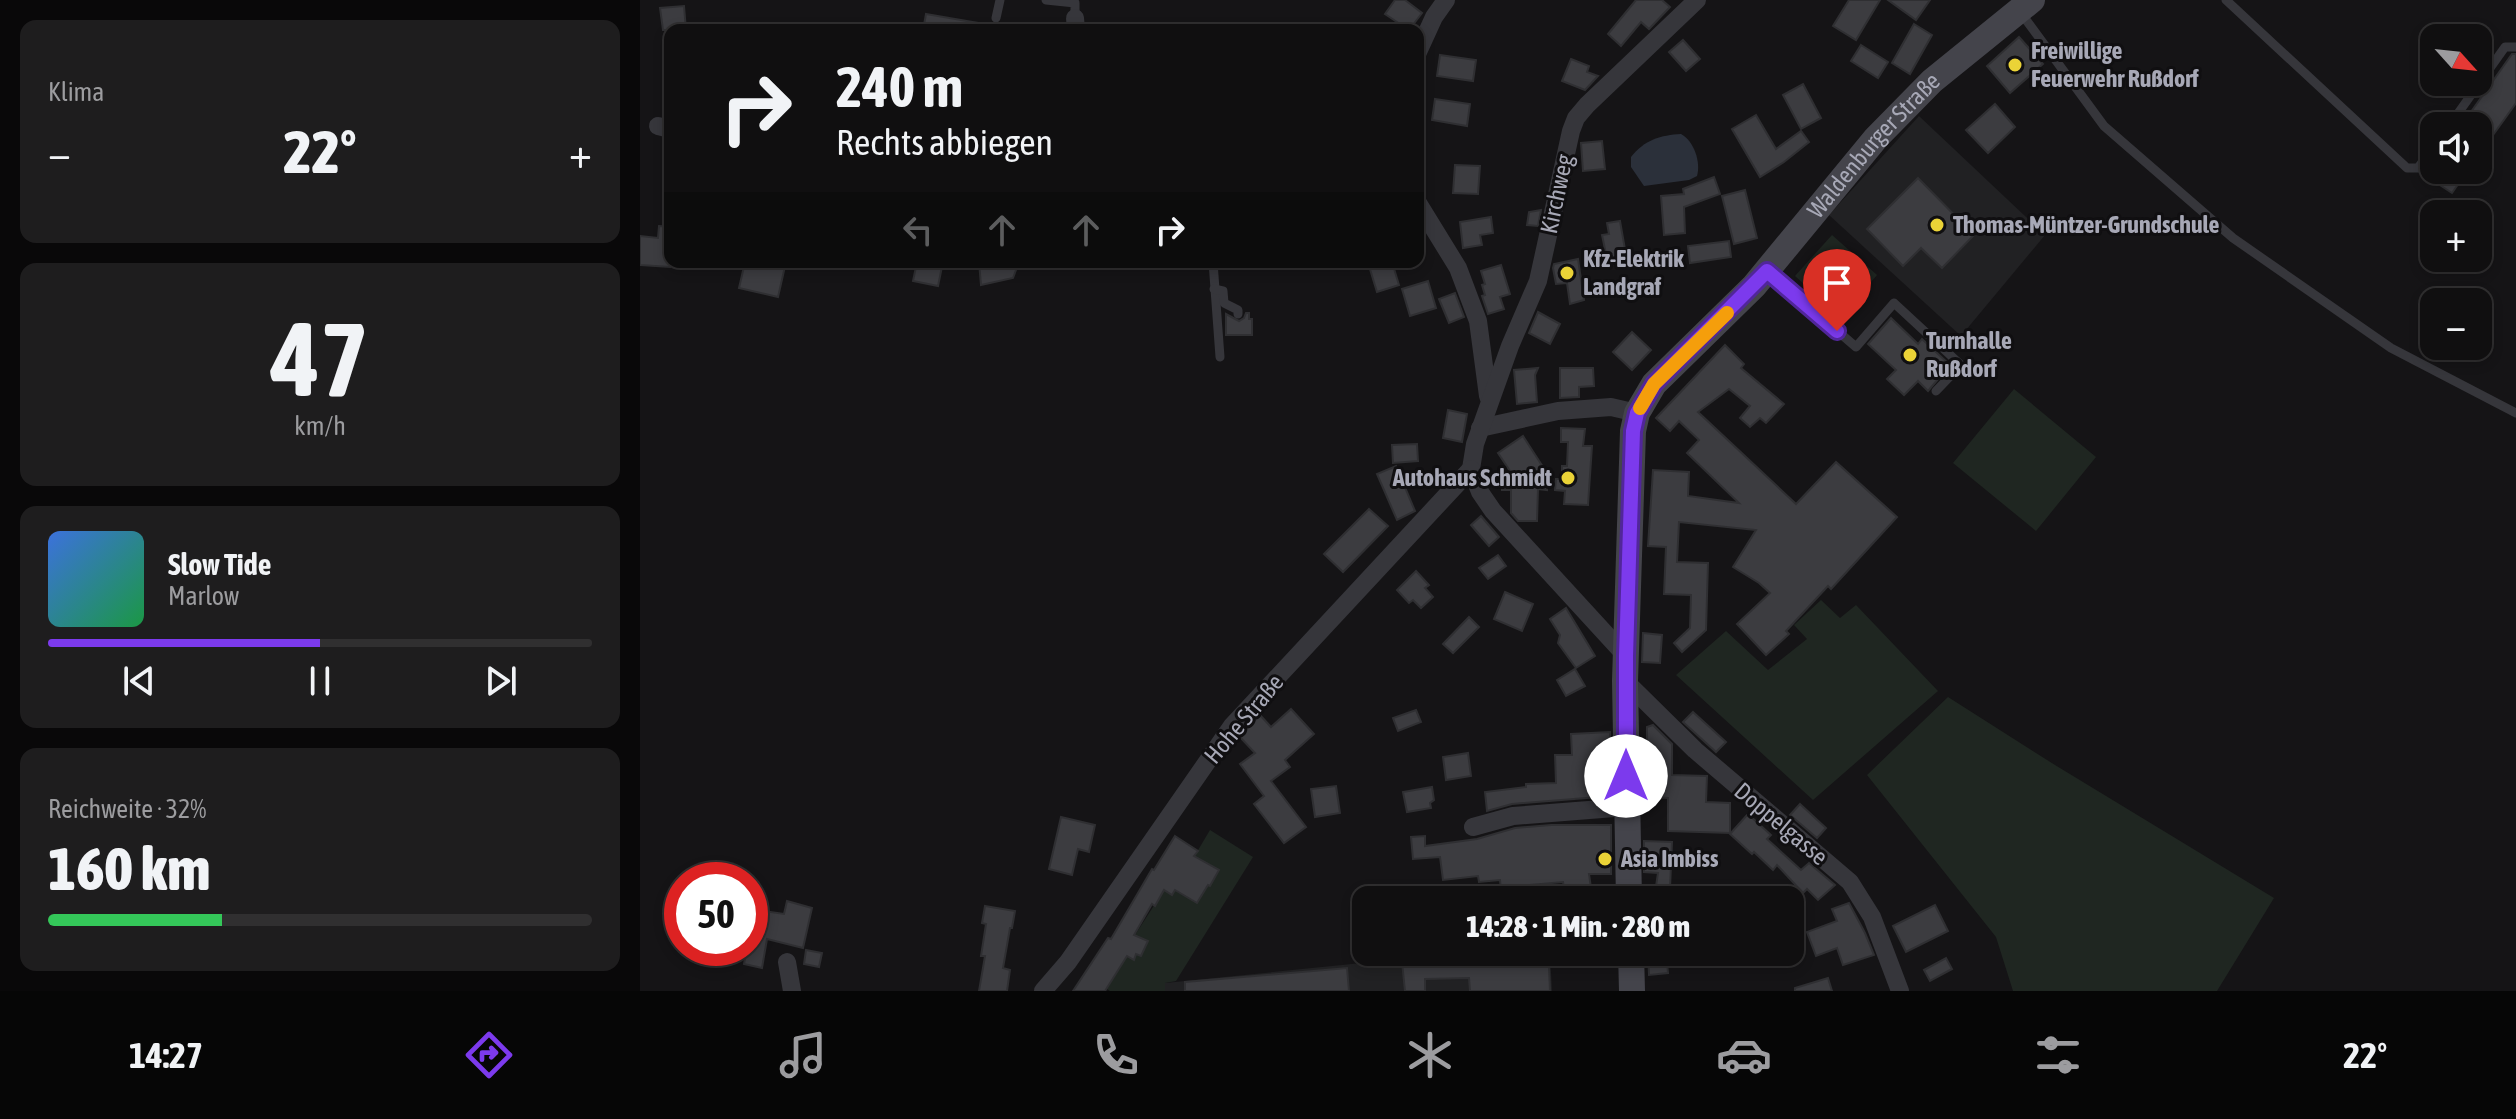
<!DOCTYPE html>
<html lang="de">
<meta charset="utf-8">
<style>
body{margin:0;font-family:"Asap Condensed",sans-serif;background:#1e1d1e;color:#f1f3f6;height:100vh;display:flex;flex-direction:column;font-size:30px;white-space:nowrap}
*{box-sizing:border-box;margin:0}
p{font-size:26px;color:#9c9c9f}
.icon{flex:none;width:44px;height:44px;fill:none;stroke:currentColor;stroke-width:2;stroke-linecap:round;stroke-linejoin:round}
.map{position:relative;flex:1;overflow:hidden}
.panel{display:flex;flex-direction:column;gap:20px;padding:20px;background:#090809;width:640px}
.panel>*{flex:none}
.guide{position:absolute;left:24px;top:24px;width:760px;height:244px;border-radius:16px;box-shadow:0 4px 12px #0003,0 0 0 2px #302f30;background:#100f10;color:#f1f3f6;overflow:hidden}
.needle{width:52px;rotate:117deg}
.fabs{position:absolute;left:1780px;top:24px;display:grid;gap:16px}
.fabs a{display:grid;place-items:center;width:72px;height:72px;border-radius:16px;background:#100f10;box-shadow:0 4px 12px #0003,0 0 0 2px #302f30;font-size:40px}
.speed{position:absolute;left:24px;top:862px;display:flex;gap:16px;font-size:40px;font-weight:700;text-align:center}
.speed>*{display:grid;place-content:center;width:104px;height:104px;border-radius:50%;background:#100f10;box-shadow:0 4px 12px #0003,0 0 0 2px #302f30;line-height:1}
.speed .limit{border:12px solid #d22;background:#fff;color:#111}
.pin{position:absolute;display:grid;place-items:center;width:68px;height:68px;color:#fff;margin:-82px -34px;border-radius:50% 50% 50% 0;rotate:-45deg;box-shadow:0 0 8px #0007}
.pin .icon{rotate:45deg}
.me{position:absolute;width:88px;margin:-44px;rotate:0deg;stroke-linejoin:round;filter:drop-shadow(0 0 6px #0008)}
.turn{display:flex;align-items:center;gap:28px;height:168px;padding:0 40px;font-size:36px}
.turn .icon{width:104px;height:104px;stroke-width:2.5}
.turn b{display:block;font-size:56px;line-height:68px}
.lanes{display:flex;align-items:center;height:76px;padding:0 40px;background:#0003;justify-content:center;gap:40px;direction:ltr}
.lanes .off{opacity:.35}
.big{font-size:60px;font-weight:800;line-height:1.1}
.panel .card{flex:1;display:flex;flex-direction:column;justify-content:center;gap:12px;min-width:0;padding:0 28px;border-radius:16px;background:#1e1d1e}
.panel .dial{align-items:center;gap:0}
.dial b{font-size:104px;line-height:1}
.song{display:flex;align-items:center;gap:24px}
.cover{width:96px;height:96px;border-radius:12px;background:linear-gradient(135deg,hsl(220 70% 55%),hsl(140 70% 35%))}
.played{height:8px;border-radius:4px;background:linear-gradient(90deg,#7c3aed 50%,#302f30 50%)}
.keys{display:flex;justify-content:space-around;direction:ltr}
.heat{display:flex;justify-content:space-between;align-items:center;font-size:44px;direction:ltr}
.charge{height:12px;border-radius:6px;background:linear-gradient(90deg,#34c759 32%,#302f30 0)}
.trip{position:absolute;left:712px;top:886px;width:452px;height:80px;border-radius:16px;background:#100f10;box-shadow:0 4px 12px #0003,0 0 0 2px #302f30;font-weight:800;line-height:80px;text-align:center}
.menu{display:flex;height:128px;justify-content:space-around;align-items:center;background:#060606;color:#9c9c9f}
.menu .icon{width:56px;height:56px}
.menu .selected{color:#7c3aed}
.menu b{font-size:36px;color:#f1f3f6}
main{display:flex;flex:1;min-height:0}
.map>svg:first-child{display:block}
.built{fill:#212123}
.green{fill:#1f2621}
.water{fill:#2b303a}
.building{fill:#3c3c40;stroke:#2f2f32;stroke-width:2}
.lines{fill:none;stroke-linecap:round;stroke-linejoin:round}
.lane{stroke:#36363b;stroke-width:9}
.street{stroke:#36363b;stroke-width:18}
.secondary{stroke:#44444b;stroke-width:26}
.route-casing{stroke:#51269a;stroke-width:20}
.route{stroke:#7c3aed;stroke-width:14}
.slow{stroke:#f59e0b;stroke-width:14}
.poi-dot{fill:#ebd337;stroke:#100f11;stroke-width:3}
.labels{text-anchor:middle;stroke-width:6;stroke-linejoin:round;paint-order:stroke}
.poi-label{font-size:24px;font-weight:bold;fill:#a7a8b6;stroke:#100f11;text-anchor:start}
.street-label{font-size:24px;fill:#a7a8b6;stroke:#100f11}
</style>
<main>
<section class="panel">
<div class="card"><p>Klima</p>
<div class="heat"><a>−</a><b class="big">22°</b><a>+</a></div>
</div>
<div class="card dial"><b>47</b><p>km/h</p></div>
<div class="card">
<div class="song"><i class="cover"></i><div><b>Slow Tide</b><p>Marlow</p></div></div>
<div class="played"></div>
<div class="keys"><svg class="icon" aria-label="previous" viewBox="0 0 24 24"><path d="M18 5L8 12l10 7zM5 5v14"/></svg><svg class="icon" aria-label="pause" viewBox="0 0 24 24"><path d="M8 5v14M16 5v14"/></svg><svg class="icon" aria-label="next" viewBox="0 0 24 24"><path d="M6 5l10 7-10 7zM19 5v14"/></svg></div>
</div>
<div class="card"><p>Reichweite · 32%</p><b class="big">160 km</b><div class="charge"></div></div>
</section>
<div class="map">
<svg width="1876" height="991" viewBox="0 0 1876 991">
<rect width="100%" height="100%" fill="#151416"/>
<g class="built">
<path d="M1279 116 1405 235 1321 336 1189 215Z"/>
<path d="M783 952H910L912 991H525V983L781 957Z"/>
</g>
<g class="green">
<path d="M1192 235 1237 275 1201 317 1155 276Z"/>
<path d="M1374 389 1456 457 1396 531 1313 463Z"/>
<path d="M1181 600 1200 618 1216 605 1298 691 1173 800 1036 675 1086 631 1128 670 1167 639 1154 625Z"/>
<path d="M1308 697 1415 765 1634 898 1577 991H1373L1356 937 1227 775Z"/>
<path d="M570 830 613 857 536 981 525 983V991H470L467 989 487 956 496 954 501 956 508 941 495 935 524 890 532 894Z"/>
</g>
<path class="water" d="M1041 134C1054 141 1061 162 1057 176L1049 180 1004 186 991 167V157C1004 140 1021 135 1041 134Z"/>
<g class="building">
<path d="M755 0H765L782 13 769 30 745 14Z"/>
<path d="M996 0H1022L1030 7 1009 29 1001 22 981 46 968 34Z"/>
<path d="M1209 0H1240L1216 40 1193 26Z"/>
<path d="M1248 0H1290L1276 20Z"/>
<path d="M44 6 46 30H23L20 8Z"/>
<path d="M286 14 339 23 338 30H283Z"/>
<path d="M1274 24 1292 35 1270 74 1252 63Z"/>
<path d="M1379 37 1403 64 1370 93 1347 66Z"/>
<path d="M1043 40 1060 59 1046 71 1029 52Z"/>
<path d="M1221 45 1248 62 1238 78 1211 61Z"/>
<path d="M1872 54H1876V103L1838 156V126H1821Z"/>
<path d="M800 55 836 60 833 81 797 76Z"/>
<path d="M931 59 949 66 947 72 958 76 945 90 922 81Z"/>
<path d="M1163 84 1181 118 1161 129 1143 95Z"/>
<path d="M795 99 830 104 827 126 792 120Z"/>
<path d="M1355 104 1375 127 1348 153 1326 130Z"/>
<path d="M1116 115 1136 149 1161 131 1169 142 1144 162 1120 177 1092 129Z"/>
<path d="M962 141 965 169 943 171 941 143Z"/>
<path d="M815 165 840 166 838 194 813 193Z"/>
<path d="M1786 170H1828L1812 193 1783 174Z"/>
<path d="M1074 177 1080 194 1044 207 1045 233 1024 235 1021 196 1044 194 1043 189Z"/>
<path d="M1278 178 1334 235 1302 268 1281 248 1263 266 1227 229Z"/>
<path d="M1105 190 1117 238 1094 244 1082 196Z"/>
<path d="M901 210 898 226 887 225 889 212Z"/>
<path d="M851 217 853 233 840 235 842 245 823 248 820 222Z"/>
<path d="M980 221 986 255 967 259 962 235 969 234 967 223Z"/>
<path d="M19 226 30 227V267L0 265V236L18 238Z"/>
<path d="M1089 241 1091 257 1050 263 1048 246Z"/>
<path d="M938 259 944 300 930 304 927 283 916 284 913 268 914 264Z"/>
<path d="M105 262H146L138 297 99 288Z"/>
<path d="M277 262H303L298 286 273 281Z"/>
<path d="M339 262H379L373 278 341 285Z"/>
<path d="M744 262H752L759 285 737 292 729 266Z"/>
<path d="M861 265 870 294 860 297 864 309 848 314 842 296 845 295 842 285 845 284 841 271Z"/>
<path d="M788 281 796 308 770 316 762 289Z"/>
<path d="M815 293 824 317 809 323 799 299Z"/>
<path d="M898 312 920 324 910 344 889 333Z"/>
<path d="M606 313H609V319H612V335H586V314L599 321 604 318Z"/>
<path d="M1251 318 1278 344 1282 339 1310 365 1288 391 1278 381 1264 395 1247 379 1256 370 1228 344Z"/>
<path d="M992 332 1011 350 992 370 973 352Z"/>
<path d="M1085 345 1104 364 1101 368 1144 404 1126 423 1120 418 1110 427 1100 418 1110 406 1089 389 1058 412 1156 504 1196 462 1257 517 1191 589 1188 586 1146 631 1149 634 1126 655 1097 624 1130 593 1119 583 1093 567 1116 530 1039 522 1037 562 1068 563 1066 630 1042 652 1034 643 1050 628 1051 595 1024 594 1026 547 1008 546 1013 470 1049 472 1048 496 1099 503 1047 453 1059 440 1039 421 1030 431 1016 418Z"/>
<path d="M898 368 895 375 897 402 877 404 874 370Z"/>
<path d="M920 368H953L954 386 939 387V397L920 398Z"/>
<path d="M808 410 827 414 822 442 803 438Z"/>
<path d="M921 428 945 429 943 446H952L948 505 924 504 925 491 915 490 916 479H922V466H927L928 442H921Z"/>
<path d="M883 436 905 470 907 490 898 489 897 521H878L871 513V490H862L863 477H874L858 453Z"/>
<path d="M777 444 778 461 753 463 752 445Z"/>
<path d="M756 466 775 511 757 520 737 474Z"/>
<path d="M729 509 748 526 703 572 684 554Z"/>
<path d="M841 516 859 537 849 546 831 525Z"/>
<path d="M858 555 866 566 848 579 839 568Z"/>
<path d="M776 571 789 585 785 588 793 597 781 608 773 600 769 603 757 590Z"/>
<path d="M865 592 893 604 882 631 854 619Z"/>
<path d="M926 608 955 656 936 668 918 643 920 635 910 619Z"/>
<path d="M829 617 839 627 813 653 803 644Z"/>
<path d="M1003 633 1022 635 1020 663 1002 662Z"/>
<path d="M935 669 945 686 926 696 917 680Z"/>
<path d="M651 709 674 734 645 760 650 767 631 781 666 827 644 843 614 804 624 796 600 764 615 753 599 736 620 715 631 727Z"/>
<path d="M776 710 781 722 758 731 753 718Z"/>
<path d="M1053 712 1086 742 1076 752 1043 722Z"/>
<path d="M1013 725 1032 744V775L1067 776 1066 802 1090 803V833L1028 831V798L1011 797 1014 756H1007V727Z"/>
<path d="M970 732 971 796 872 804 847 811 845 792 886 787V784L916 783 915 755H932L931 734Z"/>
<path d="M828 753 831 776 806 780 803 757Z"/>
<path d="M696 786 700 813 675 817 671 789Z"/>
<path d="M792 787 794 800 790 803 791 808 767 812 763 792Z"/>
<path d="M1160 804 1186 828 1177 838 1150 815Z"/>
<path d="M1108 814 1131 835 1127 839 1161 870 1169 863 1195 885 1178 900 1167 889 1163 893 1137 865 1133 870 1114 852 1112 854 1090 834Z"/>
<path d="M421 817 455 825 449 852 438 849 432 875 409 869Z"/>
<path d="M911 825H971V874H949L952 895 926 899 923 882 877 886V899L862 900 860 880 839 882 838 876 803 880 800 857 773 859 771 837 785 836V846L837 839 875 828Z"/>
<path d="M535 836 558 851 554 856 579 870 570 886 568 885 557 903 535 890 532 895 524 890 515 906 512 904 494 935 508 941 501 956 496 954 494 960 487 956 465 991H433L468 938 471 939 512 869 514 870Z"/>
<path d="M1004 841 1032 842 1030 888 1034 889 1031 900H1014L1018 873 1004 872Z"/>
<path d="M147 901 172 908 163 948 127 939 122 968 104 964 107 948H110L116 910 144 914Z"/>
<path d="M1209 903 1225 933 1234 955 1203 965 1197 948 1176 956 1167 932 1197 921 1192 909Z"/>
<path d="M1295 905 1308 931 1266 952 1253 926Z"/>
<path d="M345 906 375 911 372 928H370L363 968 370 970 367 991H339L345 956H341L346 924 342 923Z"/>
<path d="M166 950 182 953 179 967 164 964Z"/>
<path d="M785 952H926L927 966 909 967 910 991H830L829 978 785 979V991H765L762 962 783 960Z"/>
<path d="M1026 952 1028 973 1009 975 1008 953Z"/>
<path d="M1306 958 1312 969 1290 981 1284 970Z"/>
<path d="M707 968 709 991H545V982Z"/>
<path d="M1188 978 1192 991H1155V988Z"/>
</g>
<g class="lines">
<g class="lane">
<path d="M406 0 435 3V18"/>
<path d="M1586 0 1767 168H1778L1794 146"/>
<path d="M1381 13 1464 126 1593 238 1751 348 1876 413"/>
<path d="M356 18 360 0"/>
<path d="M1809 126 1865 47H1876"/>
<path d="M573 262 580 357"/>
<path d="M1130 273 1216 347 1254 303 1321 365 1296 391"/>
<path d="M574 289 583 291 584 303 598 310V314"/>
</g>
<g class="street">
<path d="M435 18 436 30"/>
<path d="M778 52 794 17 806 0"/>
<path d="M18 126 30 129"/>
<path d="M778 203 818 268 838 321 848 396"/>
<path d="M840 428 918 411 971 407 997 413"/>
<path d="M986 656 853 511 840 492 831 469 835 444 870 346 898 281 931 131 936 118 947 105 1057 0"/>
<path d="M985 681 1055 750 1210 882 1232 917 1260 991"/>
<path d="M833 827 873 816 987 807"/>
<path d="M147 962 152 991"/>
<path d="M403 991 428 962 592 726 831 469"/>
</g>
<g class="secondary">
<path id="s1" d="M989 900 985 681 993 431 997 413 1014 384 1114 286 1236 138 1292 81 1392 0"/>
<path d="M991 952 992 991"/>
</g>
</g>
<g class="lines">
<g class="route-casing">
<path id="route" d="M986 776V656L993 431 997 413 1014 384 1127 271 1197 331"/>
</g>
<use href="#route" class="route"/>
<path class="slow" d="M1000 408 1014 384 1087 313"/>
</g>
<g class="poi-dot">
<circle cx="1375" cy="65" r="8"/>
<circle cx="1297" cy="225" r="8"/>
<circle cx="927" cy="273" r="8"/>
<circle cx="1270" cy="355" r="8"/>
<circle cx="928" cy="478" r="8"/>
<circle cx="965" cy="859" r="8"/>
</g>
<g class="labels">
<g class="poi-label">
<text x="1391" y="59">Freiwillige<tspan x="1391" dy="28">Feuerwehr Rußdorf</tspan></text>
<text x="1313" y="233">Thomas-Müntzer-Grundschule</text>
<text x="943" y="267">Kfz-Elektrik<tspan x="943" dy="28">Landgraf</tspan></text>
<text x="1286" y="349">Turnhalle<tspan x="1286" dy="28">Rußdorf</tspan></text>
<text x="912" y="486" text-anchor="end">Autohaus Schmidt</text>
<text x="981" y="867">Asia Imbiss</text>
</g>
<g class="street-label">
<text dy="8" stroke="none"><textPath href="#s1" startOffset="846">Waldenburger Straße</textPath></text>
<text transform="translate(917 194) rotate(-78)" y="8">Kirchweg</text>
<text transform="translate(604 719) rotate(-50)" y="8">Hohe Straße</text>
<text transform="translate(1141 824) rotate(40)" y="8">Doppelgasse</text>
</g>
</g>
</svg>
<div class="fabs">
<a><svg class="needle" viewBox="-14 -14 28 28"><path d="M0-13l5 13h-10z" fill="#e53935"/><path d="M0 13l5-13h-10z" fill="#9c9c9f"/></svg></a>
<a><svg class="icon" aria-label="sound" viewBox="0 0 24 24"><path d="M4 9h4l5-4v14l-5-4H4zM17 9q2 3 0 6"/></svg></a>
<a>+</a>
<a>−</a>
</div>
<div class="speed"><div class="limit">50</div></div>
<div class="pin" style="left:1197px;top:331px;background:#d93025"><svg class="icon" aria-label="arrive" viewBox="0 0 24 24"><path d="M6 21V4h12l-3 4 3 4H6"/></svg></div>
<svg class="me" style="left:986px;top:776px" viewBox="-20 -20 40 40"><circle r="19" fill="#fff"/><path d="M0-13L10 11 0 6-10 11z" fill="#7c3aed"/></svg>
<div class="trip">14:28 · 1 Min. · 280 m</div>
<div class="guide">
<div class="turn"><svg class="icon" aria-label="right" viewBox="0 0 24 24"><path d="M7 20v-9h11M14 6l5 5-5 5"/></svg><div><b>240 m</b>Rechts abbiegen</div></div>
<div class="lanes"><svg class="icon off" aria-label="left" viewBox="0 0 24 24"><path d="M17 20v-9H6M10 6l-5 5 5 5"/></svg><svg class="icon off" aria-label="ahead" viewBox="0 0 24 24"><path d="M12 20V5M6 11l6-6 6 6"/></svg><svg class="icon off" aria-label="ahead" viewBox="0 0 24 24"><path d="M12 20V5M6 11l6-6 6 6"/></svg><svg class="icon" aria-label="right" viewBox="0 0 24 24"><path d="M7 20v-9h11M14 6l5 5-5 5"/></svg></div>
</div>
</div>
</main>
<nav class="menu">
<b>14:27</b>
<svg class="icon selected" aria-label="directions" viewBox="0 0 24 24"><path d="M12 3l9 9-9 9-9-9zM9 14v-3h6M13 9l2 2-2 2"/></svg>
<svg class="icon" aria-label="music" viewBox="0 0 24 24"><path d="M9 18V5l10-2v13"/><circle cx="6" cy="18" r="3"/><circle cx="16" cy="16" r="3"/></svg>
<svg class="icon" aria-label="phone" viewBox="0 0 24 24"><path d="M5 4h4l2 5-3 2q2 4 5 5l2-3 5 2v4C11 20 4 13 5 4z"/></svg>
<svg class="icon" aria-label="climate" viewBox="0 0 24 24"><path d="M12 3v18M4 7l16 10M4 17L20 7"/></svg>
<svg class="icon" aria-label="car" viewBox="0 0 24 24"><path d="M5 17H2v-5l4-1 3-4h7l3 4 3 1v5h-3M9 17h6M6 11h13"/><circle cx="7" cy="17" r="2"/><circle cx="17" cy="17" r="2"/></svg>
<svg class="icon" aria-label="filters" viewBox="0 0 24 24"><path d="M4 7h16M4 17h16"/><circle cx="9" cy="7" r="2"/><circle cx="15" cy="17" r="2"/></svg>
<b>22°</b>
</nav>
